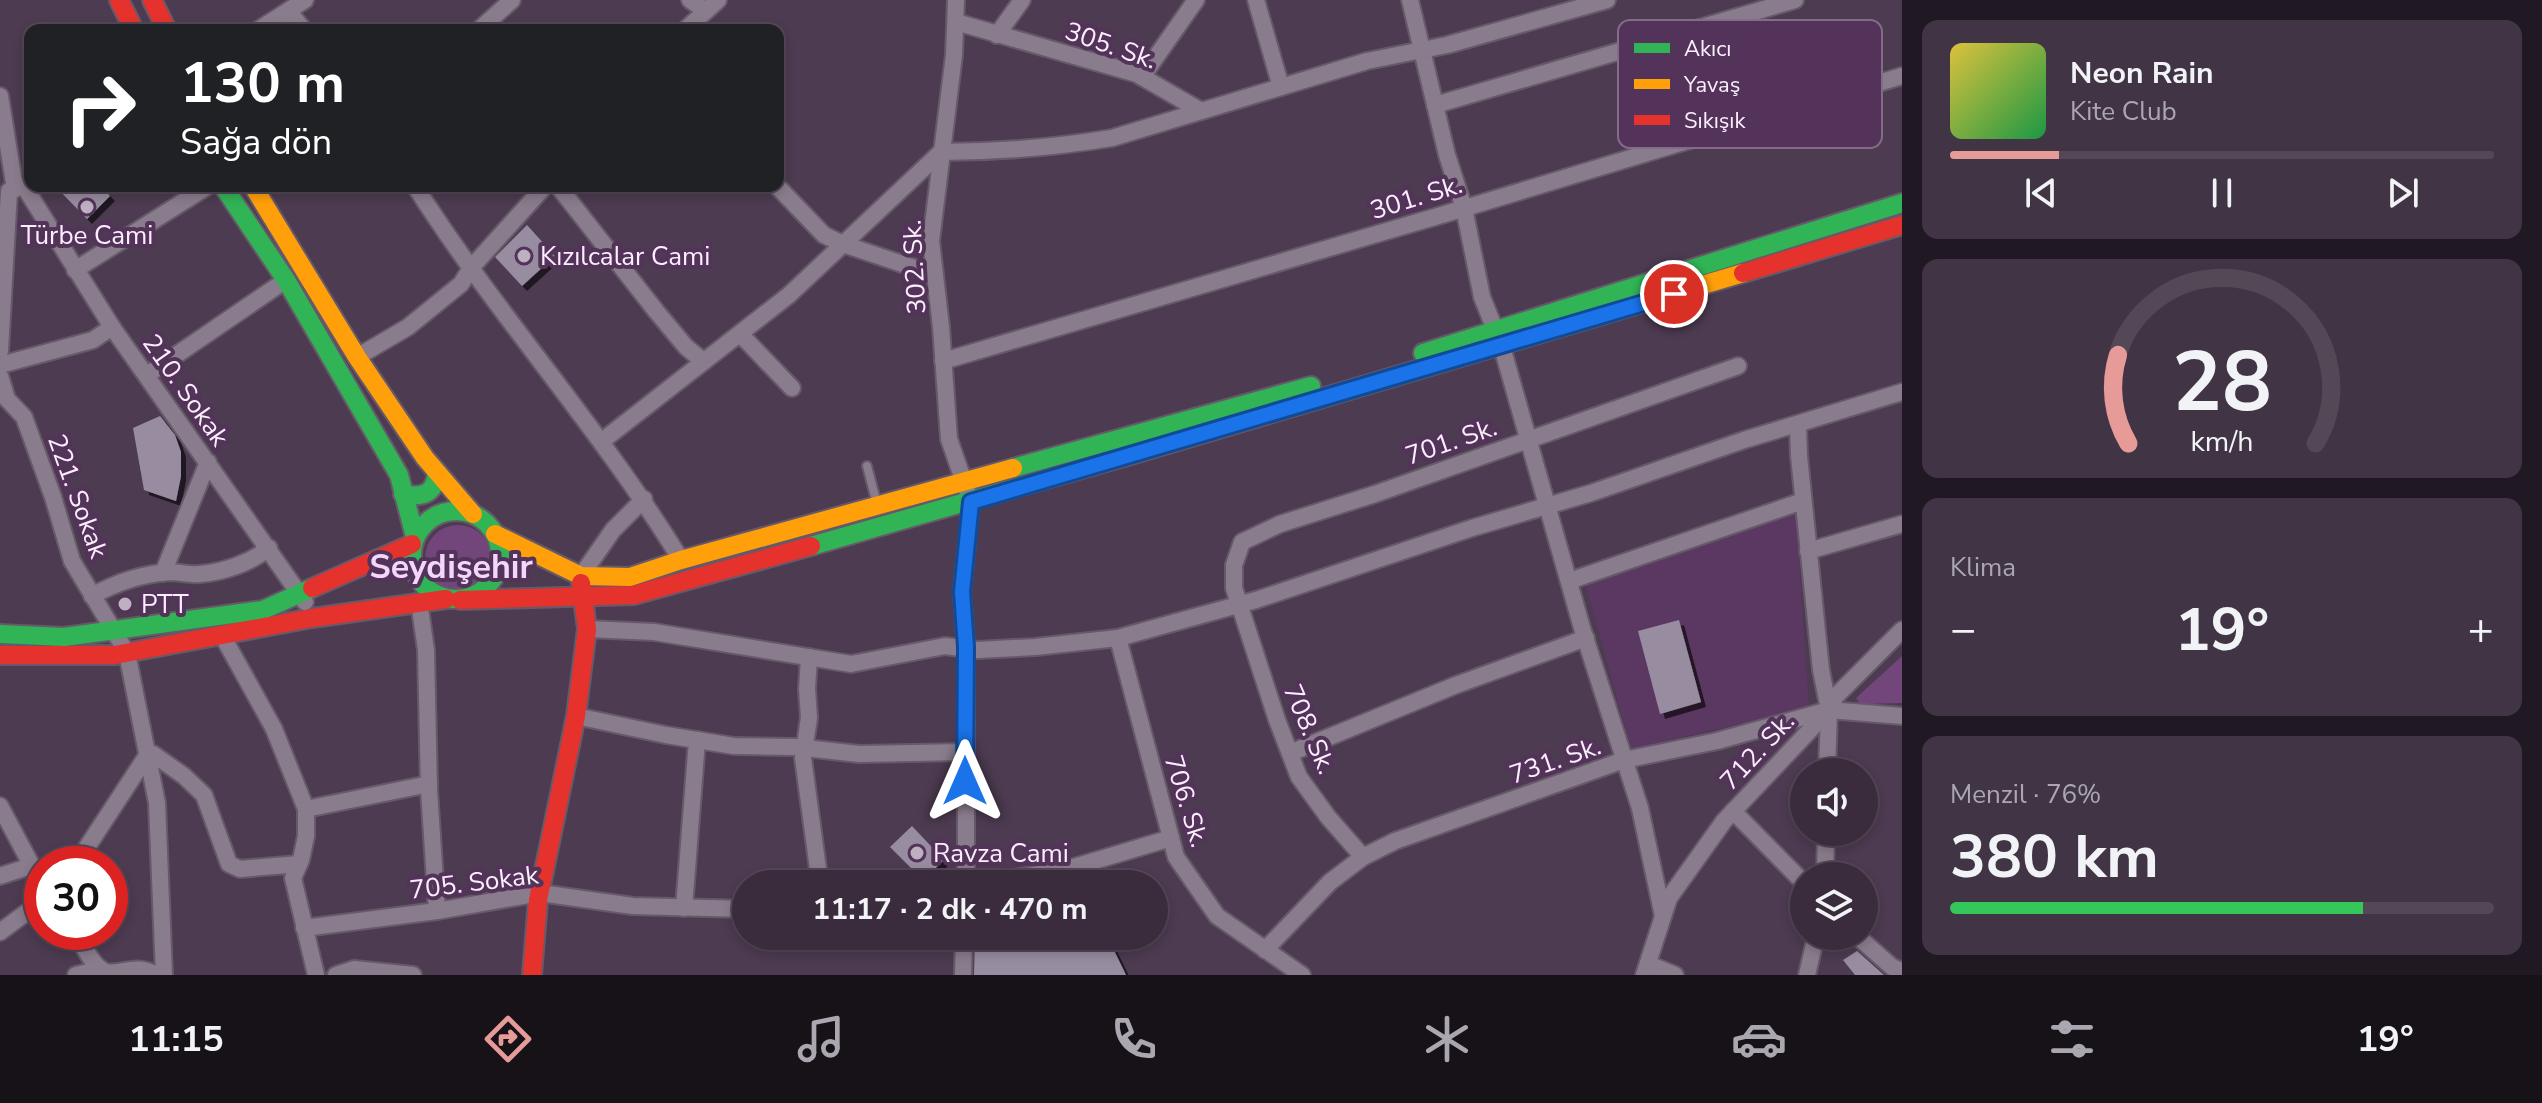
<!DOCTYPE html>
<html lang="tr">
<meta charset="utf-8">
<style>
body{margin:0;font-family:"Nunito Sans",sans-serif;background:#413444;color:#f1f3f6;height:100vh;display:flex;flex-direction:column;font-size:30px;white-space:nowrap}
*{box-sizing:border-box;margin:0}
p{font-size:26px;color:#aba7b0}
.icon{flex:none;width:44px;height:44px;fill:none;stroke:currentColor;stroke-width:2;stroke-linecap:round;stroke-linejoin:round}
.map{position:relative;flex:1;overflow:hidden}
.drawer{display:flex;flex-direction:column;gap:20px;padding:20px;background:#201822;width:640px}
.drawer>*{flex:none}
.hud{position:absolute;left:24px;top:24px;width:760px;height:168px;border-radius:16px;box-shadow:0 4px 12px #0003,0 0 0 2px #544857;background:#202124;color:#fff;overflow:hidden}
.tools{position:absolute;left:1790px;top:758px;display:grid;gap:16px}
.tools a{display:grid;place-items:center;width:88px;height:88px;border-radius:50%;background:#3a2c3d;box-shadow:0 4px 12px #0003,0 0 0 2px #544857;font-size:40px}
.speed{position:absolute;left:24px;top:846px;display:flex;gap:16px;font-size:40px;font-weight:700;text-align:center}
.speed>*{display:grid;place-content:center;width:104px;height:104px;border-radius:50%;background:#3a2c3d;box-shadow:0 4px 12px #0003,0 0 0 2px #544857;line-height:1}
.speed .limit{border:12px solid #d22;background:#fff;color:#111}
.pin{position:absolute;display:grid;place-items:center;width:68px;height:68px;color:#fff;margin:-34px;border:4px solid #fff;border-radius:50%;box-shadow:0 2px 8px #0007}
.me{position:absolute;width:88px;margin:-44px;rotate:0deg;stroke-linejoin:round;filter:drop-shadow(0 0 6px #0008)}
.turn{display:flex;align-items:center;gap:28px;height:168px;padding:0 24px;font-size:36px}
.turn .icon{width:104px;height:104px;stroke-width:2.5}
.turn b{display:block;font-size:56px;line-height:68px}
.big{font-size:60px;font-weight:700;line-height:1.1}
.drawer .tile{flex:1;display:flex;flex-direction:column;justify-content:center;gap:12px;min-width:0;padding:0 28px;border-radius:16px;background:#413444}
.drawer .dial{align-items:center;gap:0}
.dial svg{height:208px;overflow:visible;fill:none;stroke:#544857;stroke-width:7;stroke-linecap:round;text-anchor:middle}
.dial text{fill:#f1f3f6;stroke:none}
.song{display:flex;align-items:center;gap:24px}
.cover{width:96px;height:96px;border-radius:12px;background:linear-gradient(135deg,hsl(50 70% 55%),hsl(140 70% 35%))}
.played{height:8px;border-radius:4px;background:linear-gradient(90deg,#e69b98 20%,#544857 20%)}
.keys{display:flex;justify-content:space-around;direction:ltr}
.heat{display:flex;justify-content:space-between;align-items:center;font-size:44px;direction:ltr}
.charge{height:12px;border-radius:6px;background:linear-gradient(90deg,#34c759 76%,#544857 0)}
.trip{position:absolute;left:732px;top:870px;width:436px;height:80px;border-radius:40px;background:#3a2c3d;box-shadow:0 4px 12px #0003,0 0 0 2px #544857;font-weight:700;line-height:80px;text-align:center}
.menu{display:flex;height:128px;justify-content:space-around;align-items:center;background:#171218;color:#aba7b0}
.menu .icon{width:56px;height:56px}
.menu .current{color:#e69b98}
.menu b{font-size:36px;color:#f1f3f6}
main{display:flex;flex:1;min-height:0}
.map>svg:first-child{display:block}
.built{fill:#5b3862}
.green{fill:#72467b}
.building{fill:#988ca0;filter:url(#shadow)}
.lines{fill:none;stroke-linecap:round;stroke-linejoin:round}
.lane-casing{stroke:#665969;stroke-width:12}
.street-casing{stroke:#665969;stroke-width:20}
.fast-casing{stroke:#665969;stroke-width:22}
.slow-casing{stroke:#665969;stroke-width:22}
.jam-casing{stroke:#665969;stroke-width:22}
.lane{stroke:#897c8c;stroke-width:8}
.street{stroke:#897c8c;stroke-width:16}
.fast{stroke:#30b455;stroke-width:18}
.slow{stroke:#ff9f0a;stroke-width:18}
.jam{stroke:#e5322d;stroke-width:18}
.route-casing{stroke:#114b97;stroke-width:20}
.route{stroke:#1a73e8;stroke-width:14}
.poi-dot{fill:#beb0c1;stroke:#533359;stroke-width:3}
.labels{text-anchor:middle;stroke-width:8;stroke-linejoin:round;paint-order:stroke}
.street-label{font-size:26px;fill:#fbeffd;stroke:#533359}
.poi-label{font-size:26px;fill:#fbeffd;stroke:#533359;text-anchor:start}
.district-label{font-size:34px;font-weight:bold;fill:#f5d6fb;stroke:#533359}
.key{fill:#533359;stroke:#856b8a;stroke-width:2}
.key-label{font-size:22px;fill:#fbeffd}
</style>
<main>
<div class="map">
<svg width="1902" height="975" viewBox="0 0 1902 975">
<defs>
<filter id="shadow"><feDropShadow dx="5" dy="5" stdDeviation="0" flood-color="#0009"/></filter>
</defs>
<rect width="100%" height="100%" fill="#4d3b51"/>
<path class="built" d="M1796 511 1809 708 1631 749 1585 582Z"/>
<g class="green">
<circle cx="458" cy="558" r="33"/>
<path d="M1902 656V703L1860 704 1856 698Z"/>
</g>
<g class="building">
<path d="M55 186H100L110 196 87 219Z"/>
<path d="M527 225 555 256 522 286 495 257Z"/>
<path d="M160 416 175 435 181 452V476L176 501 144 490 133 428Z"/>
<path d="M1679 620 1701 702 1660 714 1638 631Z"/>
<path d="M912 826 944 860 923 880 890 847Z"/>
<path d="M975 936H1107L1126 975H974Z"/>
<path d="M1857 951 1884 975H1855L1843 960Z"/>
</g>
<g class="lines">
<g class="lane-casing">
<path id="lane" d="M867 466 877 504"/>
</g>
<g class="street-casing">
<g id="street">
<path d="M690 0 706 11"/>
<path d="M956 0 954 55 931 241 941 327 949 439 971 502 962 592 966 647V884"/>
<path d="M1256 0 1281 87"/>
<path d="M1410 0 1447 155 1464 208 1482 297 1502 347 1582 628 1640 808 1663 916"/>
<path d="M288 11 304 30"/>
<path d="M956 22 1137 74 1201 111"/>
<path d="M258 30 305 0"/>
<path d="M479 30 512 0"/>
<path d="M685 30 718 0"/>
<path d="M997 35 1022 0"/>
<path d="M1142 77 1196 0"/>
<path d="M0 96 15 189"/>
<path d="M1435 105 1795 0"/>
<path d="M24 186 112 327 305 602"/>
<path d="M415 186C497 315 601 429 681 560"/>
<path d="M558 186 656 311 686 347 703 361"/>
<path d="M777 186 824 235 843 244 935 275"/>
<path d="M75 270 208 186"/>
<path d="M744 338 792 388"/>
<path d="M0 351 9 191"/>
<path d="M357 357 408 327 461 284 471 268 545 186"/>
<path d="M943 361 1445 214 1902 76"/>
<path d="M0 365 93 340 112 327"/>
<path d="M147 375 286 280"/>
<path d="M0 376 7 399 24 417 53 497 72 561 127 653 157 803 164 975"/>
<path d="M1798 425 1799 456 1821 670 1829 710 1827 772"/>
<path d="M602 441 789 295 941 152C999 152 1056 147 1112 138L1367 61 1447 45 1607 0"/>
<path d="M1808 551 1902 524"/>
<path d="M163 573 208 462"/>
<path d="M581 576 613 530 644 499"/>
<path d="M1569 581 1803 501"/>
<path d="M92 596C115 583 142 574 169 572 179 572 190 575 200 574 224 572 250 563 269 548"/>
<path d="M419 602 426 650 429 790 437 911"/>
<path d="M587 629 654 632 851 664 945 646 977 650 1035 647 1118 638 1256 600 1472 528 1591 493 1744 440 1902 392"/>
<path d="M222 635 274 729 306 809V836L301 860 293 878 316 975"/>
<path d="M1118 638 1176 857 1217 916 1302 975"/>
<path d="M809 657 807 689 809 718 803 758 820 884"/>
<path d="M576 716 666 735 734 746 796 747 859 754 965 752"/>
<path d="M1290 753 1456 685 1586 638"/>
<path d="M0 806 42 885"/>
<path d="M306 809 429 784"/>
<path d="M1733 811 1804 883"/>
<path d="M1363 857 1328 817 1299 777 1277 720 1234 588V565L1242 542 1280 524 1375 494 1738 366"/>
<path d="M76 864 148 754H153L184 776 204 795 229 864 240 869 299 864"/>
<path d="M0 876 31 866"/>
<path d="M1825 876 1826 832"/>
<path d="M978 884 1064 870 1171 838"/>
<path d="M684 908 697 740"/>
<path d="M304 928 437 911 540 893 633 906 746 909"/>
<path d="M0 932 42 901"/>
<path d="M75 932C82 943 93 968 106 972 122 975 136 963 156 975"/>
<path d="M1857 936 1892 967 1902 971"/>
<path d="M1265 950 1330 882 1363 857 1395 841 1624 760 1717 741 1829 710 1902 716"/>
<path d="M1648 964 1675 975"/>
<path d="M76 975 101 969"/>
<path d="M336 975 354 969 413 975"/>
<path d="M963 975 964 936"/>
<path d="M1644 975 1669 898 1724 821 1829 710 1836 696 1902 630"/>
<path d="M1807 975 1816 936"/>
</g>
</g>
<g class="fast-casing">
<g id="fast">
<path d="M223 186 286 280 399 475 415 537"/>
<path d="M1423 353 1902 203"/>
<path d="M1013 468 1311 386"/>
<path d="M403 494C423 498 435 494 437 472"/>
<circle cx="456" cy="555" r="44"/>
<path d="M811 546 1127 456"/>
<path d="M0 634 64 637 263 610 312 588"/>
</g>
</g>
<g class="slow-casing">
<g id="slow">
<path d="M253 186 357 357 425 458 473 514"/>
<path d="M1127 456 1743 273"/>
<path d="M495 534 581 576 630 577 681 560 1013 468"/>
</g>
</g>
<g class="jam-casing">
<g id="jam">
<path d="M119 0 134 30"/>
<path d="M152 0 167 30"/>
<path d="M1743 273 1902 225"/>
<path d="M312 588 412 544"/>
<path d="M460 600 634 595 811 546"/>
<path d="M0 655H115L312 618 446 599"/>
<path d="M532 975 538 900 576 716 587 629 581 583"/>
</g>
</g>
<use href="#lane" class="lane"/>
<use href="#street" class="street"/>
<use href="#fast" class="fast"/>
<use href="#slow" class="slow"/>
<use href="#jam" class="jam"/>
</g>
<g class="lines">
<g class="route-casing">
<path id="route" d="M965 781 966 647 962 592 971 502 1674 294"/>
</g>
<use href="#route" class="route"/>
</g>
<g class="poi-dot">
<circle cx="87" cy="207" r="8"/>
<circle cx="524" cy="256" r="8"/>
<circle cx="125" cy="604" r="8"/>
<circle cx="917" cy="853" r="8"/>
</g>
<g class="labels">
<g class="street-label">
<text transform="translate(1111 45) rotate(19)" y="9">305. Sk.</text>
<text transform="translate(1416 197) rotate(-17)" y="9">301. Sk.</text>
<text transform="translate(914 267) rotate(-93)" y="9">302. Sk.</text>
<text transform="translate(186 390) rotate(55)" y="9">210. Sokak</text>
<text transform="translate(1451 441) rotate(-19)" y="9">701. Sk.</text>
<text transform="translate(78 496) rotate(70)" y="9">221. Sokak</text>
<text transform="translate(1310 729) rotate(67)" y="9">708. Sk.</text>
<text transform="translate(1757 751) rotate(-47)" y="9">712. Sk.</text>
<text transform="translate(1555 760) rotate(-19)" y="9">731. Sk.</text>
<text transform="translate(1187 801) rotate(73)" y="9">706. Sk.</text>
<text transform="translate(474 882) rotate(-7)" y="9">705. Sokak</text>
</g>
<g class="poi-label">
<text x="87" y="244" text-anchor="middle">Türbe Cami</text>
<text x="540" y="265">Kızılcalar Cami</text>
<text x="141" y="613">PTT</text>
<text x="933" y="862">Ravza Cami</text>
</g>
<g class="district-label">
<text x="451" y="578">Seydişehir</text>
</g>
</g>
<rect x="1618" y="20" width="264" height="128" rx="12" class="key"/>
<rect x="1634" y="43" width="36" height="10" fill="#30b455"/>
<rect x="1634" y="79" width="36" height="10" fill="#ff9f0a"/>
<rect x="1634" y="115" width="36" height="10" fill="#e5322d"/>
<g class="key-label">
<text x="1684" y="56">Akıcı</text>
<text x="1684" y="92">Yavaş</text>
<text x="1684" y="128">Sıkışık</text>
</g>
</svg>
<div class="tools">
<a><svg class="icon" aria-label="sound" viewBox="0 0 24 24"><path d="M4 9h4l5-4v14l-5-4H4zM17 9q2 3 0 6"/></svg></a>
<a><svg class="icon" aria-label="layers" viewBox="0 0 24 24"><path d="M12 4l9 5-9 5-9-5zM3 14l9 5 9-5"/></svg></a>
</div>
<div class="speed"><div class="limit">30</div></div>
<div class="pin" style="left:1674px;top:294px;background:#d93025"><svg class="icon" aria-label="arrive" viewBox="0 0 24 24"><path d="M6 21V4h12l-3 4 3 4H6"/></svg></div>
<svg class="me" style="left:965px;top:781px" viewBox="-20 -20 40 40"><path d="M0-17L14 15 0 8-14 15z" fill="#1a73e8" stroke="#fff" stroke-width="4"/></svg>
<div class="trip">11:17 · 2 dk · 470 m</div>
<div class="hud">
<div class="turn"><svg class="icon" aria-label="right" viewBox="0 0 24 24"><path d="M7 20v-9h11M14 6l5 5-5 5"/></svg><div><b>130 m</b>Sağa dön</div></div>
</div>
</div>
<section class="drawer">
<div class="tile">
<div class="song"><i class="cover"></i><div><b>Neon Rain</b><p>Kite Club</p></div></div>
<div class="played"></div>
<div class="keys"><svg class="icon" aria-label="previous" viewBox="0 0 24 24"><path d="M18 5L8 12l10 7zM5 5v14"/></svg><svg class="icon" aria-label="pause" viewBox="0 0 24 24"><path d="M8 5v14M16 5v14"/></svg><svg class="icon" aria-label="next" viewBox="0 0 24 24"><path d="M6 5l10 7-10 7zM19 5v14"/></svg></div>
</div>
<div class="tile dial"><svg viewBox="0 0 100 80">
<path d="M14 69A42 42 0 1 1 86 69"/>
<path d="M14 69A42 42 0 0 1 10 35" stroke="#e69b98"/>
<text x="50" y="56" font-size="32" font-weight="700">28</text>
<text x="50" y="72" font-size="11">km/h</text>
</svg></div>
<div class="tile"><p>Klima</p>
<div class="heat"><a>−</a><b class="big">19°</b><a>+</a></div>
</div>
<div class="tile"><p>Menzil · 76%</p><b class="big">380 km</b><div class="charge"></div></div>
</section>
</main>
<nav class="menu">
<b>11:15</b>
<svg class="icon current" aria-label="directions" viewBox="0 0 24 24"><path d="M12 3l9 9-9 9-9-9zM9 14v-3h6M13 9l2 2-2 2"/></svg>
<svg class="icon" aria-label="music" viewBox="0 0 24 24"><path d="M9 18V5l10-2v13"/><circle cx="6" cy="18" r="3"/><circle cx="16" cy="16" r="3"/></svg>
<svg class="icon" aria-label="phone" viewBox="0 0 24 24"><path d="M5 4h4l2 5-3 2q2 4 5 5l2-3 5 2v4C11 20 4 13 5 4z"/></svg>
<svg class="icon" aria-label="climate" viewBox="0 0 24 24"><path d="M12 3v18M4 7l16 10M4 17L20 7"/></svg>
<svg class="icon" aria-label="car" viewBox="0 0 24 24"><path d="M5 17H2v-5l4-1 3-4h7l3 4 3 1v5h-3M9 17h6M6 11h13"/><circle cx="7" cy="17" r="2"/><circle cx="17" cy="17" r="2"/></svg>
<svg class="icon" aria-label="filters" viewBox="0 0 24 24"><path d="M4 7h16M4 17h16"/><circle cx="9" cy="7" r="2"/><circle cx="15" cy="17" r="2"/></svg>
<b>19°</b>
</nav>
